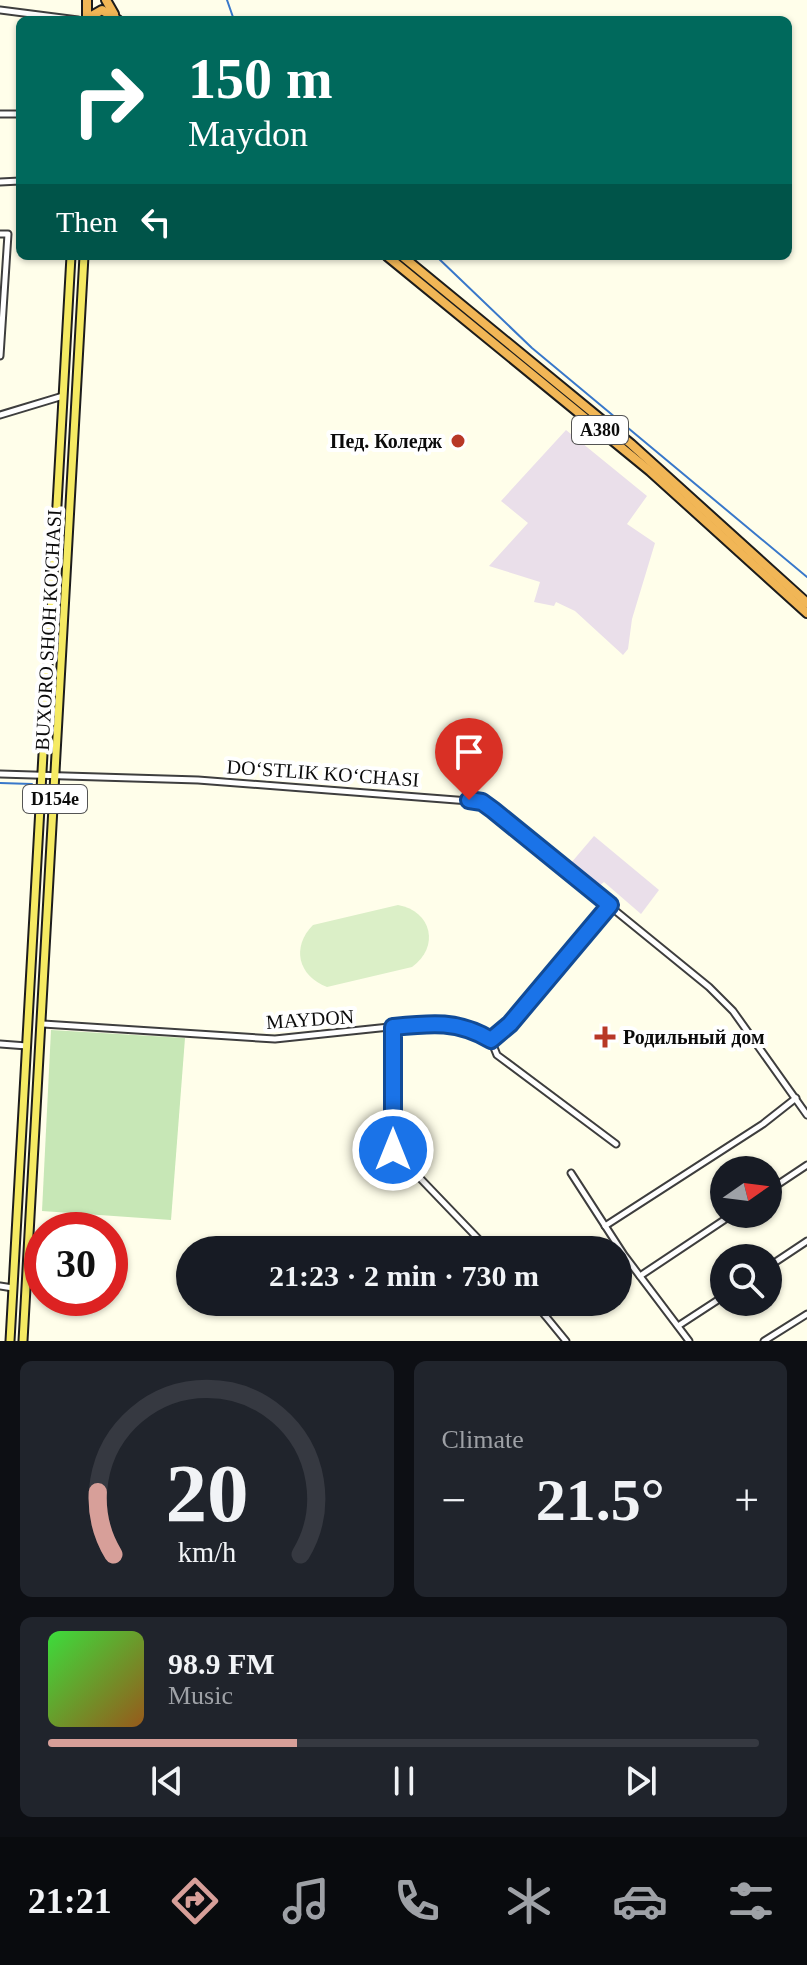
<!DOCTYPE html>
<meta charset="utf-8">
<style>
body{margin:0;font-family:"Times New Roman",serif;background:#20242c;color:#f1f3f6;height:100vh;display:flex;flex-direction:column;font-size:30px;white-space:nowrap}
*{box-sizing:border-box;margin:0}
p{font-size:26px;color:#9ea1a6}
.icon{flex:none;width:44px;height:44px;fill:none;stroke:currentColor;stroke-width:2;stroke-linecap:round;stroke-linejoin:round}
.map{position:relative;height:1341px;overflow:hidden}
.details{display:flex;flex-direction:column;gap:20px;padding:20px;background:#0d0f14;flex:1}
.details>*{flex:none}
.top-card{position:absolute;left:16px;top:16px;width:776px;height:244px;border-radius:12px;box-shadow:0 2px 6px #0004;background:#00695c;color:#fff;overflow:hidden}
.needle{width:52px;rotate:76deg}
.buttons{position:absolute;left:710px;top:1156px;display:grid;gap:16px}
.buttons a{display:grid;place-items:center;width:72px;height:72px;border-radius:50%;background:#171b24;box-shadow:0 2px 6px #0004;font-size:40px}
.speed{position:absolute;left:24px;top:1212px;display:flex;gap:16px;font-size:40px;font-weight:700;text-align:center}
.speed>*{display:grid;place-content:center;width:104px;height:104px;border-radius:50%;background:#171b24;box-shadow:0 2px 6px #0004;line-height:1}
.speed .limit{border:12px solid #d22;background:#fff;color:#111}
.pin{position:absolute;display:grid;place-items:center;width:68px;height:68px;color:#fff;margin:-82px -34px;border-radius:50% 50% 50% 0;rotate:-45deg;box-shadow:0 0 8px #0007}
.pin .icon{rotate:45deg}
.me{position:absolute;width:88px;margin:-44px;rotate:0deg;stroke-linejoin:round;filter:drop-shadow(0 0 6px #0008)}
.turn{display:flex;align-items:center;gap:28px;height:168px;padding:0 40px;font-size:36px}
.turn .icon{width:104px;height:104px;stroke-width:2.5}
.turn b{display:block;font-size:56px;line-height:68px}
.then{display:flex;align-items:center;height:76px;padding:0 40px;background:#0003;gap:16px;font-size:30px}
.big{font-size:60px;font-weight:700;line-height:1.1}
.details .widget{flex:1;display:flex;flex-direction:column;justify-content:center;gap:12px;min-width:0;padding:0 28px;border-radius:12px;background:#20242c}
.details .dial{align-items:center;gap:0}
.dial svg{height:208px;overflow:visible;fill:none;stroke:#363941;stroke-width:7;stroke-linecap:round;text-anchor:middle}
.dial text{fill:#f1f3f6;stroke:none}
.song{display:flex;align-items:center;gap:24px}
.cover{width:96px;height:96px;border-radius:12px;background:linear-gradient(135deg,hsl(120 70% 55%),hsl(30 70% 35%))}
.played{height:8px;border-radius:4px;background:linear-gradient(90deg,#d79f99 35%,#363941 35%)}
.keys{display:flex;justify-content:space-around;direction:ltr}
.heat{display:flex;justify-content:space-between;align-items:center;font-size:44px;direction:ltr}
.details .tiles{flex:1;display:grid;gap:20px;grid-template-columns:1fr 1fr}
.widget:last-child{grid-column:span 2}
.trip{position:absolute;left:176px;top:1236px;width:456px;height:80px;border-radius:40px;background:#171b24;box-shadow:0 2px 6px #0004;font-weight:700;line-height:80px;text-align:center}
.dock{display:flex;height:128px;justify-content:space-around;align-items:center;background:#090b0e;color:#9ea1a6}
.dock .icon{width:56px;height:56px}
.dock .selected{color:#d79f99}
.dock b{font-size:36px;color:#f1f3f6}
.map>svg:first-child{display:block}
.industrial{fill:#eadfea}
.green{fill:#c7e7b6}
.pitch{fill:#dbefc7}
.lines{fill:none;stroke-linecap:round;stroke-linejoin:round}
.stream{stroke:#3978ca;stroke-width:2}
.minor-casing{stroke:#3e3e3e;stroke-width:9}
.major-casing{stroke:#1c1c1c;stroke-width:11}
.highway-casing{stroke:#1c1c1c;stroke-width:12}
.minor{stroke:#fff;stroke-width:5}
.major{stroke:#f5ea63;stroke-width:7}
.highway{stroke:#f1b656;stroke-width:8}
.route-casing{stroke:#114b97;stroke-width:20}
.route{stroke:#1a73e8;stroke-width:14}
.poi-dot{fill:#b83827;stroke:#fff;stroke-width:3}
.labels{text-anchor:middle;stroke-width:8;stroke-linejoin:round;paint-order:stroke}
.shield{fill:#fff;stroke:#545454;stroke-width:2}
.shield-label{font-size:18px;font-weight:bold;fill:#0b0b0b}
.poi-label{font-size:20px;font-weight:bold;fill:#0b0b0b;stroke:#fff;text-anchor:end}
.street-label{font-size:20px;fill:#0b0b0b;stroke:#fff}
</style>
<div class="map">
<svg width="807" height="1341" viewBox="0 0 807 1341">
<rect width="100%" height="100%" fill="#fffeea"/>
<g class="industrial">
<path d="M566 430 647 496 627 524 655 543 632 619 628 649 623 655 575 611 556 602 554 606 534 602 540 582 489 566 528 523 501 501Z"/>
<path d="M594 836 659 890 641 914 604 882 599 886 571 863Z"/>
</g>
<path class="green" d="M51 1030 185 1038 171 1220 42 1211Z"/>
<path class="pitch" d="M398 905C432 911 440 947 412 967L327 987C298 976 291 947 313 925Z"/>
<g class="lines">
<g class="stream">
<path d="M227 0 234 20"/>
<path d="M436 256 532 348 807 577"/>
<path d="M0 783 32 784"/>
</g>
<g class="minor-casing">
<g id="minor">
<path d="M0 10 78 20"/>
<path d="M0 114H20"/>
<path d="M0 182 20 181"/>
<path d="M0 234H8L0 356"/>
<path d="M0 415 63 396"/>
<path d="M0 774 198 780 482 802 709 987 733 1011 807 1115"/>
<path d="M43 1024 275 1039 437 1022 460 1024 491 1040 510 1024 610 905"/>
<path d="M393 1027V1150L489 1250"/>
<path d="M491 1040 497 1055 616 1144"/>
<path d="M0 1044 27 1046"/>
<path d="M571 1173 624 1255 689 1341"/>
<path d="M768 1191 807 1165"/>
<path d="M605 1226 763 1124 796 1098"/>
<path d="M768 1267 807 1241"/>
<path d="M640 1276 733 1214"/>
<path d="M0 1286 13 1288"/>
<path d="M534 1302 566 1341"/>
<path d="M545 1315 563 1302"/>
<path d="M678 1326 724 1296"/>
<path d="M764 1341 807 1314"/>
</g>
</g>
<g class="major-casing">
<g id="major">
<path d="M10 1341 71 256"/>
<path d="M23 1341 84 256"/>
</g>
</g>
<g class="highway-casing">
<g id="highway">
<path d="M106 0 114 14"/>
<path d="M88 18 102 10 118 20"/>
<path d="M87 19V0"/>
<path d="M387 256 650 471 807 613"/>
<path d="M402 256 631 444 807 603"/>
</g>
</g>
<use href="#minor" class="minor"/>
<use href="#major" class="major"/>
<use href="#highway" class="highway"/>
</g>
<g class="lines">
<g class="route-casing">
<path id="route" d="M393 1150V1027C431 1023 458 1020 491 1040L510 1024 610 905 493 810 482 802 469 800"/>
</g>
<use href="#route" class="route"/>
</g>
<g class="poi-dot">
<circle cx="458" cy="441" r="8"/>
<path d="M601 1025h8v8h8v8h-8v8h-8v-8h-8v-8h8z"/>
</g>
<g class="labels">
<g class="shield">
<rect x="572" y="416" width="56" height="28" rx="6"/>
<rect x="23" y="785" width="64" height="28" rx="6"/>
</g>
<g class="shield-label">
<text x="600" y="436">A380</text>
<text x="55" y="805">D154e</text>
</g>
<g class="poi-label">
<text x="442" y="448">Пед. Коледж</text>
<text x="623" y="1044" text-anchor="start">Родильный дом</text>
</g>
<g class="street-label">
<text transform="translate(48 630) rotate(-87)" y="7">BUXORO SHOH KO'CHASI</text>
<text transform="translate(323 773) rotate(4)" y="7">DO‘STLIK KO‘CHASI</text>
<text transform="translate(310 1019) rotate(-4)" y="7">MAYDON</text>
</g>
</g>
</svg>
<div class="buttons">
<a><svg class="needle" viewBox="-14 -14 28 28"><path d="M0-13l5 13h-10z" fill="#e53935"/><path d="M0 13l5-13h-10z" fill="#9ea1a6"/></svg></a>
<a><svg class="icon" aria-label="search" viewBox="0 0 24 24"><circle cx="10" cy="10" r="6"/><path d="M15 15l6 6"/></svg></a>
</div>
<div class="speed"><div class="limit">30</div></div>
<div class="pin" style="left:469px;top:800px;background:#d93025"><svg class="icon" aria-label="arrive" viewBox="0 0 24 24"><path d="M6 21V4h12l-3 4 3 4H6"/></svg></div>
<svg class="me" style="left:393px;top:1150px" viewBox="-20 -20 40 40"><circle r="17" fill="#1a73e8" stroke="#fff" stroke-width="3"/><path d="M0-11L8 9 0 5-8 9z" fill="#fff"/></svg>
<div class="trip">21:23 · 2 min · 730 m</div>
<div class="top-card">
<div class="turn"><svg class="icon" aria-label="right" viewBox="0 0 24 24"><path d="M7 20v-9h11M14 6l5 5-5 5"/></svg><div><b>150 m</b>Maydon</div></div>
<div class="then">Then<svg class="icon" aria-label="left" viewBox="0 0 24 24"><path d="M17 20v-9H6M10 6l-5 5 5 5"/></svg></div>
</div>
</div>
<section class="details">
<div class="tiles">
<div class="widget dial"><svg viewBox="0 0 100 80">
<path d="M14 69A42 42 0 1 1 86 69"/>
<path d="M14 69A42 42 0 0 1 8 45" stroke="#d79f99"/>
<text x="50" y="56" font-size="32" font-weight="700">20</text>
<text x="50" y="72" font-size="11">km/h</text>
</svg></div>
<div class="widget"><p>Climate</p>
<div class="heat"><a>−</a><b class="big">21.5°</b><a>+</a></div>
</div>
<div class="widget">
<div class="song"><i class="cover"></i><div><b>98.9 FM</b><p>Music</p></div></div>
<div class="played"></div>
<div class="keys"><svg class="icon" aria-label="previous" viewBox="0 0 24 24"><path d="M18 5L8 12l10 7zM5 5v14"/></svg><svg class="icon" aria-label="pause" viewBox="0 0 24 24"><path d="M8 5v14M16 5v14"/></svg><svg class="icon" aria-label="next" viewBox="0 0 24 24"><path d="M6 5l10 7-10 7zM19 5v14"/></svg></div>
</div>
</div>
</section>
<nav class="dock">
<b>21:21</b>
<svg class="icon selected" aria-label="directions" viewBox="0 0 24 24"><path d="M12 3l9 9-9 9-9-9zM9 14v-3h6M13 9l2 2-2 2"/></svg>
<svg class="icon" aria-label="music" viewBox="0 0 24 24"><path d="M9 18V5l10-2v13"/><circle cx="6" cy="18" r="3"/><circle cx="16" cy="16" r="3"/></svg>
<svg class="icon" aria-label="phone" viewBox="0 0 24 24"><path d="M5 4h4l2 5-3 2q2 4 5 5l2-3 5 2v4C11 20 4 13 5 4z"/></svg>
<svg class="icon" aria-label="climate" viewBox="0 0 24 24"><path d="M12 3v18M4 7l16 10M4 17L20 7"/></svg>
<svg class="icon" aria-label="car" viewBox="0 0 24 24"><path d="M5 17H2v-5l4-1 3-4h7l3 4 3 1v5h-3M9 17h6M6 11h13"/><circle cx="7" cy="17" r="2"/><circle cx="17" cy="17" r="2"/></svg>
<svg class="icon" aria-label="filters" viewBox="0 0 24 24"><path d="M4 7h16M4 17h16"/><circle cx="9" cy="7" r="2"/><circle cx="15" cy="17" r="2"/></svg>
</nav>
